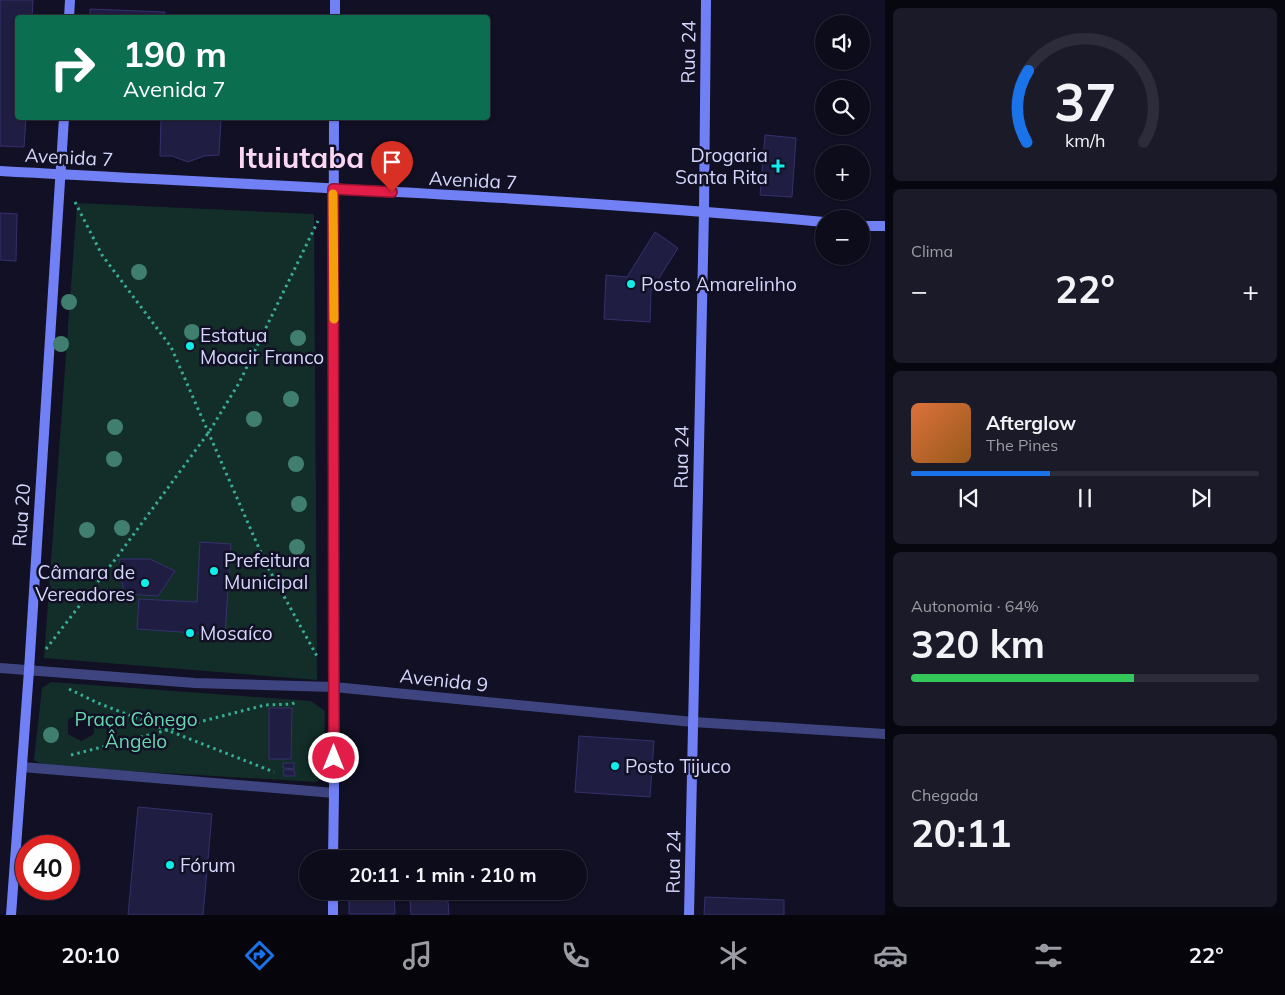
<!DOCTYPE html>
<html lang="pt">
<meta charset="utf-8">
<style>
body{margin:0;font-family:Mulish,sans-serif;background:#1b1a28;color:#f1f3f6;height:100vh;display:flex;flex-direction:column;font-size:19px;white-space:nowrap}
*{box-sizing:border-box;margin:0}
p{font-size:16px;color:#9a9ba3}
.icon{flex:none;width:28px;height:28px;fill:none;stroke:currentColor;stroke-width:2;stroke-linecap:round;stroke-linejoin:round}
.map{position:relative;flex:1;overflow:hidden}
.side{display:flex;flex-direction:column;gap:8px;padding:8px;background:#07070f;width:400px}
.side>*{flex:none}
.top-card{position:absolute;left:15px;top:15px;width:475px;height:105px;border-radius:5px;box-shadow:0 1px 4px #0004,0 0 0 1px #2d2c3a;background:#0b6e4f;color:#fff;overflow:hidden}
.fabs{position:absolute;left:815px;top:15px;display:grid;gap:10px}
.fabs a{display:grid;place-items:center;width:55px;height:55px;border-radius:50%;background:#0d0c1b;box-shadow:0 1px 4px #0004,0 0 0 1px #2d2c3a;font-size:25px}
.speed{position:absolute;left:15px;top:835px;display:flex;gap:10px;font-size:25px;font-weight:700;text-align:center}
.speed>*{display:grid;place-content:center;width:65px;height:65px;border-radius:50%;background:#0d0c1b;box-shadow:0 1px 4px #0004,0 0 0 1px #2d2c3a;line-height:1}
.speed .limit{border:8px solid #d22;background:#fff;color:#111}
.pin{position:absolute;display:grid;place-items:center;width:42px;height:42px;color:#fff;margin:-51px -21px;border-radius:50% 50% 50% 0;rotate:-45deg;box-shadow:0 0 5px #0007}
.pin .icon{rotate:45deg}
.me{position:absolute;width:55px;margin:-28px;rotate:0deg;stroke-linejoin:round;filter:drop-shadow(0 0 4px #0008)}
.turn{display:flex;align-items:center;gap:18px;height:105px;padding:0 25px;font-size:22px}
.turn .icon{width:65px;height:65px;stroke-width:2.5}
.turn b{display:block;font-size:35px;line-height:42px}
.big{font-size:38px;font-weight:700;line-height:1.1}
.side .card{flex:1;display:flex;flex-direction:column;justify-content:center;gap:8px;min-width:0;padding:0 18px;border-radius:8px;background:#1b1a28}
.side .dial{align-items:center;gap:0}
.dial svg{height:130px;overflow:visible;fill:none;stroke:#2d2c3a;stroke-width:7;stroke-linecap:round;text-anchor:middle}
.dial text{fill:#f1f3f6;stroke:none}
.song{display:flex;align-items:center;gap:15px}
.cover{width:60px;height:60px;border-radius:8px;background:linear-gradient(135deg,hsl(20 70% 55%),hsl(30 70% 35%))}
.played{height:5px;border-radius:2px;background:linear-gradient(90deg,#1a73e8 40%,#2d2c3a 40%)}
.keys{display:flex;justify-content:space-around;direction:ltr}
.heat{display:flex;justify-content:space-between;align-items:center;font-size:28px;direction:ltr}
.charge{height:8px;border-radius:4px;background:linear-gradient(90deg,#34c759 64%,#2d2c3a 0)}
.trip{position:absolute;left:299px;top:850px;width:288px;height:50px;border-radius:25px;background:#0d0c1b;box-shadow:0 1px 4px #0004,0 0 0 1px #2d2c3a;font-weight:700;line-height:50px;text-align:center}
.menu{display:flex;height:80px;justify-content:space-around;align-items:center;background:#05050b;color:#9a9ba3}
.menu .icon{width:35px;height:35px}
.menu .selected{color:#1a73e8}
.menu b{font-size:22px;color:#f1f3f6}
main{display:flex;flex:1;min-height:0}
.map>svg:first-child{display:block}
.green{fill:#132d29;fill-rule:evenodd}
.building{fill:#201d43;stroke:#35316e}
.lines{fill:none;stroke-linecap:round;stroke-linejoin:round}
.path{stroke:#37af98;stroke-width:3;stroke-dasharray:2.5 4;stroke-linecap:butt}
.street{stroke:#3e447f;stroke-width:10}
.secondary{stroke:#7280f6;stroke-width:10}
.tree{fill:#407e6f}
.route-casing{stroke:#92132f;stroke-width:12}
.route{stroke:#e11d48;stroke-width:9}
.slow{stroke:#f59e0b;stroke-width:9}
.poi-dot{fill:#0feee9;stroke:#111024;stroke-width:2}
.labels{text-anchor:middle;stroke-width:5;stroke-linejoin:round;paint-order:stroke}
.street-label{font-size:19px;fill:#d5d6fc;stroke:#111024}
.poi-label{font-size:19px;fill:#d5d6fc;stroke:#111024;text-anchor:start}
.park-label{font-size:19px;fill:#66d8ad;stroke:#111024}
.town-label{font-size:29px;font-weight:bold;fill:#fcd7f3;stroke:#111024}
</style>
<main>
<div class="map">
<svg width="885" height="915" viewBox="0 0 885 915">
<rect width="100%" height="100%" fill="#111024"/>
<g class="green">
<path d="M77 203 314 214 317 680 44 658Z"/>
<path d="M51 682 311 701 325 711 323 777 316 782 45 766 34 760 42 688ZM269 708H292L291 759H269ZM81 712 94 720V734L81 741 68 734V720Z"/>
</g>
<g class="building">
<path d="M0 0H33L32 18H18V118H26L24 147 0 146Z"/>
<path d="M90 9 165 12 164 18H90Z"/>
<path d="M161 118H221L219 155 204 156 188 162 172 156H160Z"/>
<path d="M765 135 796 138 792 197 760 195Z"/>
<path d="M0 213 17 214 16 261 0 260Z"/>
<path d="M655 232 678 248 651 291 650 322 604 319 606 275 627 277Z"/>
<path d="M200 542 231 544 225 635 137 629 139 599 197 602Z"/>
<path d="M119 559H150L175 571 158 596 124 594Z"/>
<path d="M269 708H292L291 759H269Z"/>
<path d="M579 736 654 741 650 797 575 792Z"/>
<path d="M283 763H294V769L283 768Z"/>
<path d="M283 770H294L295 776H284Z"/>
<path d="M138 807 212 814 203 915H128Z"/>
<path d="M349 891H394L395 914H349Z"/>
<path d="M705 897 784 900V915H704Z"/>
<path d="M410 900 448 901 449 915H411Z"/>
</g>
<g class="lines">
<g class="path">
<path d="M75 202 102 255 171 347 265 562 318 658"/>
<path d="M46 649 114 561 209 432 239 383 318 221"/>
<path d="M69 689 98 703 274 772"/>
<path d="M71 755 265 705 292 704 296 702"/>
</g>
<g class="street">
<path d="M0 668 195 683 334 687 693 722 885 734"/>
<path d="M22 767 334 793"/>
</g>
<g class="secondary">
<path d="M69 18 70 0"/>
<path d="M335 18V0"/>
<path d="M0 171C275 186 550 197 824 222"/>
<path d="M861 226H885"/>
<path d="M333 859 334 793 333 437 334 118"/>
<path d="M11 915 29 670 64 118"/>
<path d="M333 915V891"/>
<path d="M689 915 704 211 706 0"/>
</g>
</g>
<g class="tree">
<circle cx="139" cy="272" r="8"/>
<circle cx="69" cy="302" r="8"/>
<circle cx="192" cy="332" r="8"/>
<circle cx="298" cy="338" r="8"/>
<circle cx="61" cy="344" r="8"/>
<circle cx="291" cy="399" r="8"/>
<circle cx="254" cy="419" r="8"/>
<circle cx="115" cy="427" r="8"/>
<circle cx="114" cy="459" r="8"/>
<circle cx="296" cy="464" r="8"/>
<circle cx="299" cy="504" r="8"/>
<circle cx="122" cy="528" r="8"/>
<circle cx="87" cy="530" r="8"/>
<circle cx="297" cy="547" r="8"/>
<circle cx="51" cy="735" r="8"/>
</g>
<g class="lines">
<g class="route-casing">
<path id="route" d="M334 758 333 189 392 192"/>
</g>
<use href="#route" class="route"/>
<path class="slow" d="M333 194 334 319"/>
</g>
<g class="poi-dot">
<path d="M775.5 158.5h5v5h5v5h-5v5h-5v-5h-5v-5h5z"/>
<circle cx="631" cy="284" r="5"/>
<circle cx="190" cy="346" r="5"/>
<circle cx="214" cy="571" r="5"/>
<circle cx="145" cy="583" r="5"/>
<circle cx="190" cy="633" r="5"/>
<circle cx="615" cy="766" r="5"/>
<circle cx="170" cy="865" r="5"/>
</g>
<g class="labels">
<g class="street-label">
<text transform="translate(688 52) rotate(-89)" y="7">Rua 24</text>
<text transform="translate(69 157) rotate(3)" y="7">Avenida 7</text>
<text transform="translate(473 180) rotate(3)" y="7">Avenida 7</text>
<text transform="translate(681 457) rotate(-89)" y="7">Rua 24</text>
<text transform="translate(21 515) rotate(-86)" y="7">Rua 20</text>
<text transform="translate(444 680) rotate(6)" y="7">Avenida 9</text>
<text transform="translate(673 862) rotate(-89)" y="7">Rua 24</text>
</g>
<g class="poi-label">
<text x="768" y="162" text-anchor="end">Drogaria<tspan x="768" dy="22">Santa Rita</tspan></text>
<text x="641" y="291">Posto Amarelinho</text>
<text x="200" y="342">Estatua<tspan x="200" dy="22">Moacir Franco</tspan></text>
<text x="224" y="567">Prefeitura<tspan x="224" dy="22">Municipal</tspan></text>
<text x="135" y="579" text-anchor="end">Câmara de<tspan x="135" dy="22">Vereadores</tspan></text>
<text x="200" y="640">Mosaíco</text>
<text x="625" y="773">Posto Tijuco</text>
<text x="180" y="872">Fórum</text>
</g>
<g class="park-label">
<text x="136" y="726">Praça Cônego<tspan x="136" dy="22">Ângelo</tspan></text>
</g>
<g class="town-label">
<text x="301" y="168">Ituiutaba</text>
</g>
</g>
</svg>
<div class="fabs">
<a><svg class="icon" aria-label="sound" viewBox="0 0 24 24"><path d="M4 9h4l5-4v14l-5-4H4zM17 9q2 3 0 6"/></svg></a>
<a><svg class="icon" aria-label="search" viewBox="0 0 24 24"><circle cx="10" cy="10" r="6"/><path d="M15 15l6 6"/></svg></a>
<a>+</a>
<a>−</a>
</div>
<div class="speed"><div class="limit">40</div></div>
<div class="pin" style="left:392px;top:192px;background:#d93025"><svg class="icon" aria-label="arrive" viewBox="0 0 24 24"><path d="M6 21V4h12l-3 4 3 4H6"/></svg></div>
<svg class="me" style="left:334px;top:758px" viewBox="-20 -20 40 40"><circle r="17" fill="#e11d48" stroke="#fff" stroke-width="3"/><path d="M0-11L8 9 0 5-8 9z" fill="#fff"/></svg>
<div class="trip">20:11 · 1 min · 210 m</div>
<div class="top-card">
<div class="turn"><svg class="icon" aria-label="right" viewBox="0 0 24 24"><path d="M7 20v-9h11M14 6l5 5-5 5"/></svg><div><b>190 m</b>Avenida 7</div></div>
</div>
</div>
<section class="side">
<div class="card dial"><svg viewBox="0 0 100 80">
<path d="M14 69A42 42 0 1 1 86 69"/>
<path d="M14 69A42 42 0 0 1 15 25" stroke="#1a73e8"/>
<text x="50" y="56" font-size="32" font-weight="700">37</text>
<text x="50" y="72" font-size="11">km/h</text>
</svg></div>
<div class="card"><p>Clima</p>
<div class="heat"><a>−</a><b class="big">22°</b><a>+</a></div>
</div>
<div class="card">
<div class="song"><i class="cover"></i><div><b>Afterglow</b><p>The Pines</p></div></div>
<div class="played"></div>
<div class="keys"><svg class="icon" aria-label="previous" viewBox="0 0 24 24"><path d="M18 5L8 12l10 7zM5 5v14"/></svg><svg class="icon" aria-label="pause" viewBox="0 0 24 24"><path d="M8 5v14M16 5v14"/></svg><svg class="icon" aria-label="next" viewBox="0 0 24 24"><path d="M6 5l10 7-10 7zM19 5v14"/></svg></div>
</div>
<div class="card"><p>Autonomia · 64%</p><b class="big">320 km</b><div class="charge"></div></div>
<div class="card"><p>Chegada</p><b class="big">20:11</b></div>
</section>
</main>
<nav class="menu">
<b>20:10</b>
<svg class="icon selected" aria-label="directions" viewBox="0 0 24 24"><path d="M12 3l9 9-9 9-9-9zM9 14v-3h6M13 9l2 2-2 2"/></svg>
<svg class="icon" aria-label="music" viewBox="0 0 24 24"><path d="M9 18V5l10-2v13"/><circle cx="6" cy="18" r="3"/><circle cx="16" cy="16" r="3"/></svg>
<svg class="icon" aria-label="phone" viewBox="0 0 24 24"><path d="M5 4h4l2 5-3 2q2 4 5 5l2-3 5 2v4C11 20 4 13 5 4z"/></svg>
<svg class="icon" aria-label="climate" viewBox="0 0 24 24"><path d="M12 3v18M4 7l16 10M4 17L20 7"/></svg>
<svg class="icon" aria-label="car" viewBox="0 0 24 24"><path d="M5 17H2v-5l4-1 3-4h7l3 4 3 1v5h-3M9 17h6M6 11h13"/><circle cx="7" cy="17" r="2"/><circle cx="17" cy="17" r="2"/></svg>
<svg class="icon" aria-label="filters" viewBox="0 0 24 24"><path d="M4 7h16M4 17h16"/><circle cx="9" cy="7" r="2"/><circle cx="15" cy="17" r="2"/></svg>
<b>22°</b>
</nav>
